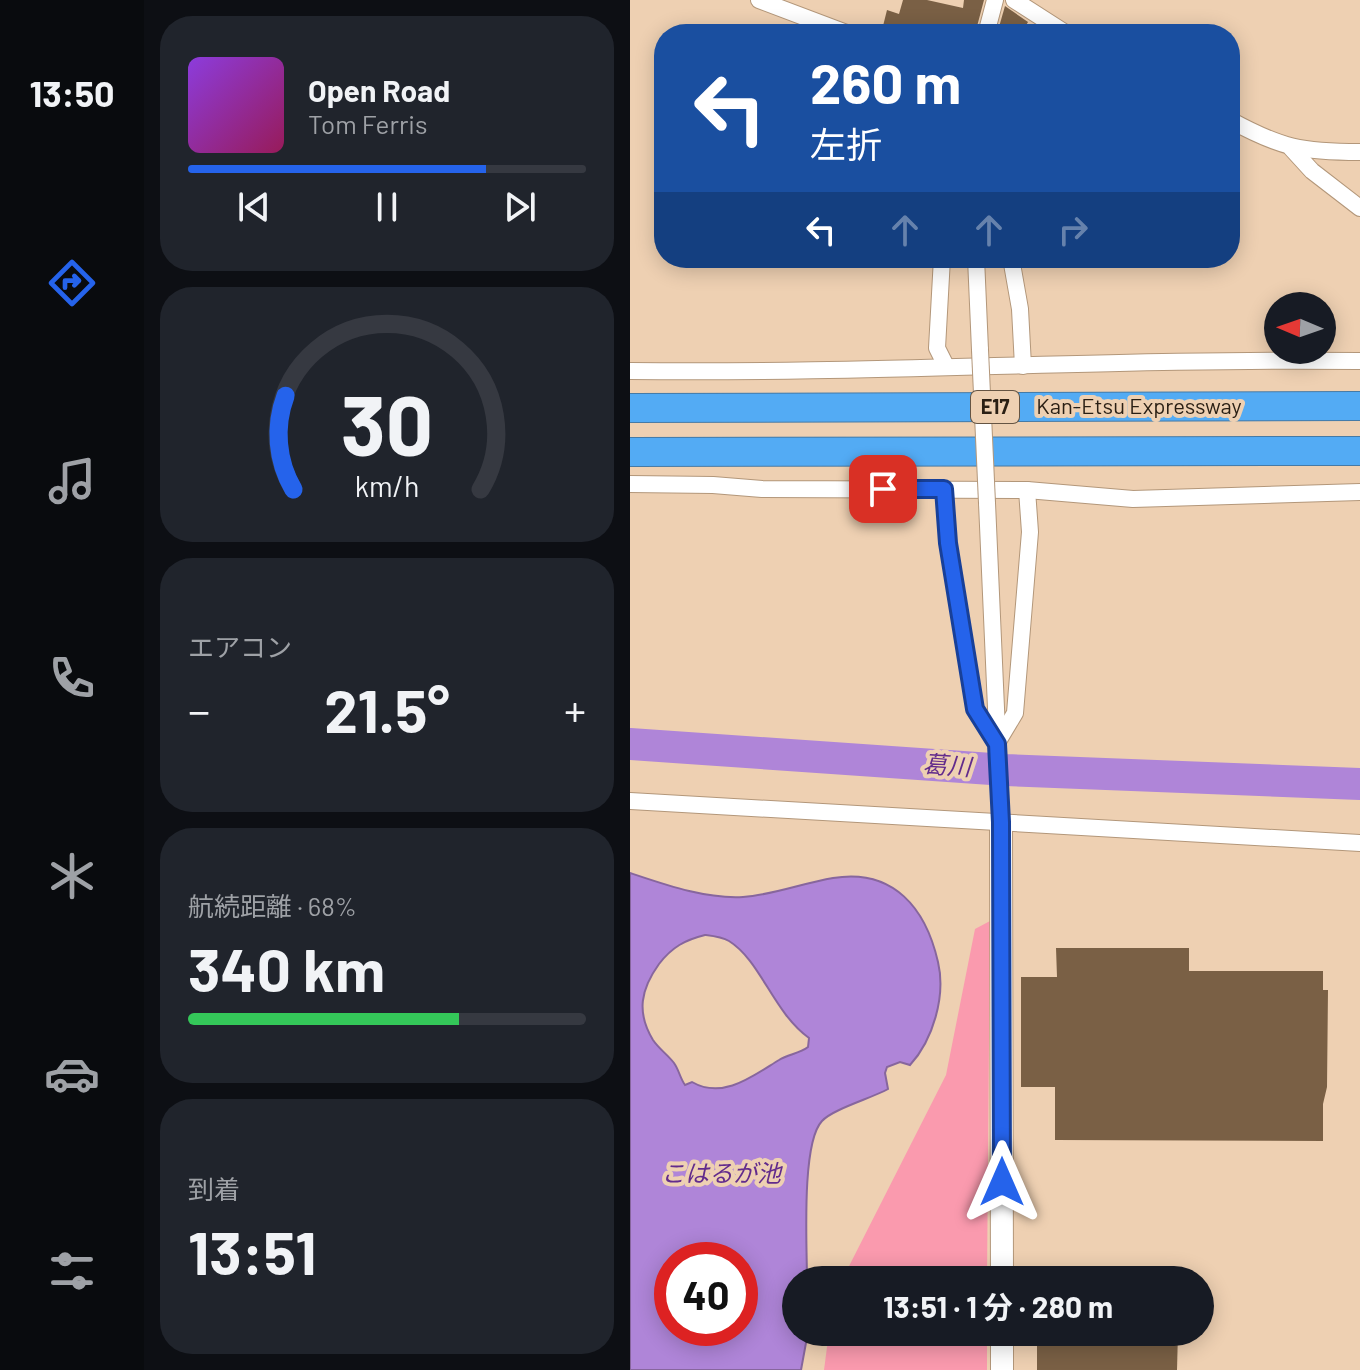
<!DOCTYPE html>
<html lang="ja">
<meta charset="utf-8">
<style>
body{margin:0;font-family:Barlow,"Noto Sans JP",sans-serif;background:#20242c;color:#f1f3f6;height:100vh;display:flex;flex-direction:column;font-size:30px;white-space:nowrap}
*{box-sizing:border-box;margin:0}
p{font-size:26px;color:#9ea1a6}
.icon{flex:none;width:44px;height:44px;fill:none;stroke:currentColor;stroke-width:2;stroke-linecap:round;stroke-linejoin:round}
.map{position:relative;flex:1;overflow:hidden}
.panel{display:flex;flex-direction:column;gap:16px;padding:16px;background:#0d0f14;width:486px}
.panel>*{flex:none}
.banner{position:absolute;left:24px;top:24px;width:586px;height:244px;border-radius:32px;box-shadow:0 4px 20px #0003;background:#1a4fa0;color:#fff;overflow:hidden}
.needle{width:52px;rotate:272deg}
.buttons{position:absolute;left:634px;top:292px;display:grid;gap:16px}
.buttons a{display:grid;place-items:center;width:72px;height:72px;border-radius:50%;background:#171b24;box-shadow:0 4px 20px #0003;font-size:40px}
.speed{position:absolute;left:24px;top:1242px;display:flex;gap:16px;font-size:40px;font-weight:700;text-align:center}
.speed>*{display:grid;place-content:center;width:104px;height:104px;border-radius:50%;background:#171b24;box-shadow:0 4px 20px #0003;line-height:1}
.speed .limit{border:12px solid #d22;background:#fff;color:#111}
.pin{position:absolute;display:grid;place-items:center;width:68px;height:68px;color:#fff;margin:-34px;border-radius:16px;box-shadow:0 4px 12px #0006}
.me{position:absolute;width:88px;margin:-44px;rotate:0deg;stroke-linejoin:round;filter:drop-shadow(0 0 6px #0008)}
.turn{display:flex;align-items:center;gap:28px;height:168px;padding:0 24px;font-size:36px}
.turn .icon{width:104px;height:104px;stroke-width:2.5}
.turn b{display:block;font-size:56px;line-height:68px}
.lanes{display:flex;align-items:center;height:76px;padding:0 24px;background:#0003;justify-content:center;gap:40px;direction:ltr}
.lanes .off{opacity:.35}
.big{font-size:60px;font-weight:700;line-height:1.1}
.panel .card{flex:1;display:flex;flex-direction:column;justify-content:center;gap:12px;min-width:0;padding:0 28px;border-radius:32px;background:#20242c}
.panel .dial{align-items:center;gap:0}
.dial svg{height:208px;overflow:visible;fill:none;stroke:#363941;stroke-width:7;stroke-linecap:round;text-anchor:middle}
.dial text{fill:#f1f3f6;stroke:none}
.song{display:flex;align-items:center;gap:24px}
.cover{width:96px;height:96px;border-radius:12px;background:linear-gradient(135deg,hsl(270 70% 55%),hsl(330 70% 35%))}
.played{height:8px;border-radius:4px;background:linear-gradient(90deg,#2563eb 75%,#363941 75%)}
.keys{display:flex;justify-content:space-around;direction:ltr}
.heat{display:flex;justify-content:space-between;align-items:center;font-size:44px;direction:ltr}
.charge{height:12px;border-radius:6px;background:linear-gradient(90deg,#34c759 68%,#363941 0)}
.trip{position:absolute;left:152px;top:1266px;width:432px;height:80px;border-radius:40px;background:#171b24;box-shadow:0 4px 20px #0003;font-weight:700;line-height:80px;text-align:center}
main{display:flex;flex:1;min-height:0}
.tabs{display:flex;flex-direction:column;width:144px;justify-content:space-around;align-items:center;background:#090b0e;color:#9ea1a6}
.tabs .icon{width:56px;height:56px}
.tabs .on{color:#2563eb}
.tabs b{font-size:36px;color:#f1f3f6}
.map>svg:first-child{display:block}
.green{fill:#fa9aae}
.water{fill:#af85d8;stroke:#87669d;stroke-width:2;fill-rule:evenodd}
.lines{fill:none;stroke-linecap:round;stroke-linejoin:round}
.river{stroke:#af85d8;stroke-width:32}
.building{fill:#7a6045}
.street-casing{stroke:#b3977a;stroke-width:18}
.secondary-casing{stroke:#b3977a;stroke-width:24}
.highway-casing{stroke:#457aa6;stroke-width:30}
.street{stroke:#fff;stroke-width:16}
.secondary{stroke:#fff;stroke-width:22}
.highway{stroke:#53abf4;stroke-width:28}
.street-bridge-casing{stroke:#b3977a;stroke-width:18;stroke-linecap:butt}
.street-bridge{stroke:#fff;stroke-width:16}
.route-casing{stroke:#184099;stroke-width:20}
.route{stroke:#2563eb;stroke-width:14}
.labels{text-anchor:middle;stroke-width:8;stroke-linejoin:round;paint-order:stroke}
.shield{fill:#eed0b2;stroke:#655443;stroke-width:2}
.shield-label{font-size:20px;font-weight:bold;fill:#2a1f14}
.street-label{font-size:22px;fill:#2a1f14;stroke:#eed0b2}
.water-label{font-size:24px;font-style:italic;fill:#622b8c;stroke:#eed0b2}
</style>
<main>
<nav class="tabs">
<b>13:50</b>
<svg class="icon on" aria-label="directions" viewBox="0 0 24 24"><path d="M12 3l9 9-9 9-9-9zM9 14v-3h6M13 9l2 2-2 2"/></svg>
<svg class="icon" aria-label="music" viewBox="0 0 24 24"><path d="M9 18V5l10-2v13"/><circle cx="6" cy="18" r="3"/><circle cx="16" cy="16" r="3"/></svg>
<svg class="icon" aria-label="phone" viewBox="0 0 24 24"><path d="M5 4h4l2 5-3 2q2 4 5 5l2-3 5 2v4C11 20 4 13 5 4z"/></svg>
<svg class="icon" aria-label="climate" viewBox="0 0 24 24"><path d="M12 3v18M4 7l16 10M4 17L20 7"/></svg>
<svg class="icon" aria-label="car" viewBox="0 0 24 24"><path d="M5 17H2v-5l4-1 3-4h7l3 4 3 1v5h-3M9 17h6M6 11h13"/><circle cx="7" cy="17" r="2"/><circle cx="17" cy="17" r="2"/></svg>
<svg class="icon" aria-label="filters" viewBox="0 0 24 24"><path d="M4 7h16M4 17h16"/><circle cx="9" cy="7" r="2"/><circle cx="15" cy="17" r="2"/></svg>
</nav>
<section class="panel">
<div class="card">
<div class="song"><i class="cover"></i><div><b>Open Road</b><p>Tom Ferris</p></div></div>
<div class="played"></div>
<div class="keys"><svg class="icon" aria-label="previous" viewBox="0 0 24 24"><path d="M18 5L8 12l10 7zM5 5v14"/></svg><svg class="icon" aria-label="pause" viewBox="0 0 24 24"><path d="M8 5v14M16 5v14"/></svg><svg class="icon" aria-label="next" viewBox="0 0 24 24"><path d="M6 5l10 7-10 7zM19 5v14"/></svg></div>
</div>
<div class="card dial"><svg viewBox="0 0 100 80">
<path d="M14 69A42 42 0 1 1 86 69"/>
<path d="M14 69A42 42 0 0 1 11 33" stroke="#2563eb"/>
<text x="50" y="56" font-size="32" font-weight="700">30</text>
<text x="50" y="72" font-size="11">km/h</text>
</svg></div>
<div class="card"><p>エアコン</p>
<div class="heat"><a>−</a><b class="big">21.5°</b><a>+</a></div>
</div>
<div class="card"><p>航続距離 · 68%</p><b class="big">340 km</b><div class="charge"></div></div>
<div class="card"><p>到着</p><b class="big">13:51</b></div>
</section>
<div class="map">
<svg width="730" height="1370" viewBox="0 0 730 1370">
<rect width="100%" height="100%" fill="#eed0b2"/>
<g class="green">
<path d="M360 921 357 1280H212L316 1075 345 929Z"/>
<path d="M199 1332H357V1370H194Z"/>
</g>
<path class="water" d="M0 873C36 885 75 899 113 897 143 895 173 883 203 878 264 868 296 909 308 962 316 996 303 1040 280 1065L270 1062 257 1067 255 1073 258 1089C242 1098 203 1109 192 1121 171 1143 177 1248 177 1280H166V1332H178L171 1370H0ZM75 935C83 936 92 937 99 941 131 961 143 1012 179 1038L178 1047C169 1054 158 1054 149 1060 123 1076 93 1100 62 1082L55 1085C50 1078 49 1070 44 1063 38 1055 29 1049 23 1040 6 1012 11 989 29 964 42 947 55 940 75 935ZM42 1260H110V1328H42Z"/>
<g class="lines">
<path class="river" d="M0 744 376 770 730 784"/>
</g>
<g class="building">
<path d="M273 0H297L333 8 334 0H354L345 34H324L296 27 294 34H280L253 26 257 10 269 14Z"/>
<path d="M375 6 398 22 391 34H367Z"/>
<path d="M426 948H559V971H693V990H698L697 1087 693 1104V1141L425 1140V1087H391V977H427Z"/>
<path d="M407 1332H548L547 1370H407Z"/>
</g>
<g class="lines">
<g class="street-casing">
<g id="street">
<path d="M129 0 219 34"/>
<path d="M384 0 437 34"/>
<path d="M356 34 365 0"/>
<path d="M600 120C651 148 672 152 730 152"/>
<path d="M661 148 682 171 730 208"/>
<path d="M312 258 307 348 316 366"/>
<path d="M346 258 350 350"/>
<path d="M381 258 390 309 393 366"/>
<path d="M0 371C243 374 487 358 730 361"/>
<path d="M0 484 83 485 132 489 397 490 503 499 730 492"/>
<path d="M314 489 318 543 345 709 366 743"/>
<path d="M357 503 371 822"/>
<path d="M367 743 385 713 400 532 397 490"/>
<path d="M0 801 730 843"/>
</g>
</g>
<g class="secondary-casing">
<g id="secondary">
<path d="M371 822 372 1280"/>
<path d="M372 1370V1332"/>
</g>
</g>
<g class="highway-casing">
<g id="highway">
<path d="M0 408 730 406"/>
<path d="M0 452 730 451"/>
</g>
</g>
<use href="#street" class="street"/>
<use href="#secondary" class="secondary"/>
<use href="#highway" class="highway"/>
<g class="street-bridge-casing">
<path id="street-bridge" d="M350 350 357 503"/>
</g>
<use href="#street-bridge" class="street-bridge"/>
</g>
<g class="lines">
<g class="route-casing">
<path id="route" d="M253 489H314L318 543 345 709 367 744 371 822 372 1182"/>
</g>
<use href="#route" class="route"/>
</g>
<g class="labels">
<rect class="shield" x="341" y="391" width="48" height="32" rx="6"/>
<g class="shield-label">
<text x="365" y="414">E17</text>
</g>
<g class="street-label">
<text x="509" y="414">Kan-Etsu Expressway</text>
</g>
<g class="water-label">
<text transform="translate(317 766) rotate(4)" y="8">葛川</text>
<text x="91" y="1182">こはるが池</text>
</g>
</g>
</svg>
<div class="buttons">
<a><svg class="needle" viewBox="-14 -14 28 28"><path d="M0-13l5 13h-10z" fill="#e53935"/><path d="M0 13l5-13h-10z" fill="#9ea1a6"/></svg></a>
</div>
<div class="speed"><div class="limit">40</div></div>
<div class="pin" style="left:253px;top:489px;background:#d93025"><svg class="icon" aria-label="arrive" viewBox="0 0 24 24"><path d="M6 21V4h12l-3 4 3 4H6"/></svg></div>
<svg class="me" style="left:372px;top:1182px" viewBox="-20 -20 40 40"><path d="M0-17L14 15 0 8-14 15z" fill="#2563eb" stroke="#fff" stroke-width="4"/></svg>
<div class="trip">13:51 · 1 分 · 280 m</div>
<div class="banner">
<div class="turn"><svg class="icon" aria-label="left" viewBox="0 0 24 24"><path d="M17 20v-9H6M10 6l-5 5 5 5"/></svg><div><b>260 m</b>左折</div></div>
<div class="lanes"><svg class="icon" aria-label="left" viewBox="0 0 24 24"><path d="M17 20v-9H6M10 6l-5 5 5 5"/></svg><svg class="icon off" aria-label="ahead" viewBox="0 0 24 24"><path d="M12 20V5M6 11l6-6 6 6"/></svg><svg class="icon off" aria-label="ahead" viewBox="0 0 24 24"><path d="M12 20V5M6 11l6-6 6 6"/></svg><svg class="icon off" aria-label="right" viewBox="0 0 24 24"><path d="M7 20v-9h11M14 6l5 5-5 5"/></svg></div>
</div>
</div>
</main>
